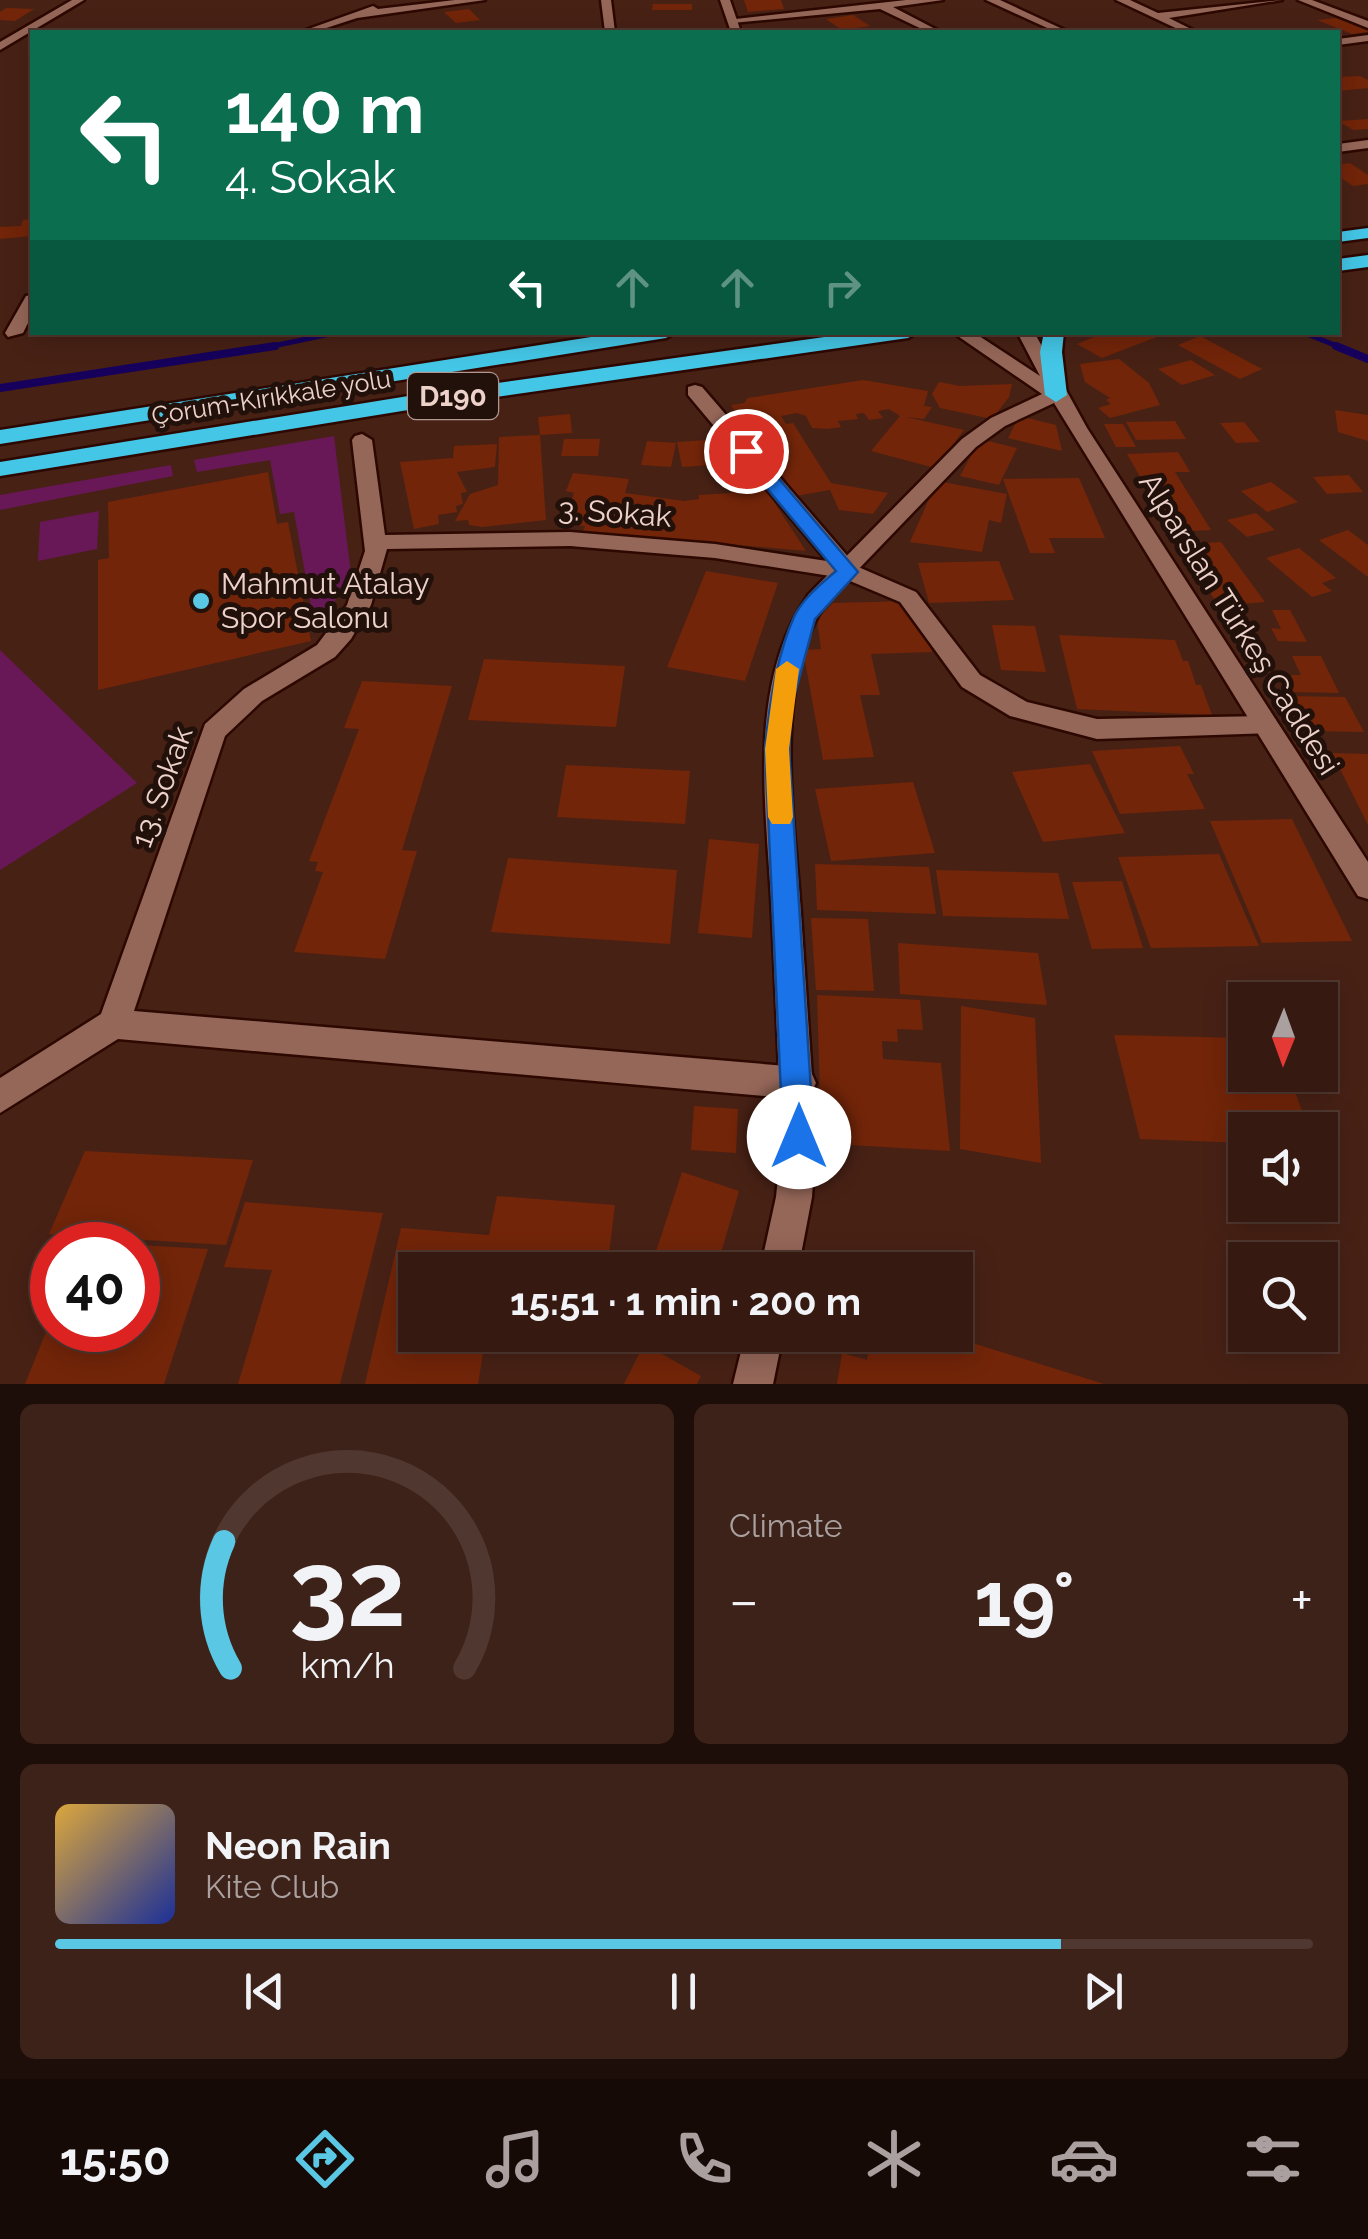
<!DOCTYPE html>
<meta charset="utf-8">
<style>
body{margin:0;font-family:Raleway,sans-serif;background:#3d2219;color:#f1f3f6;height:100vh;display:flex;flex-direction:column;font-size:38px;white-space:nowrap}
*{box-sizing:border-box;margin:0}
p{font-size:32px;color:#aaa09f}
.icon{flex:none;width:55px;height:55px;fill:none;stroke:currentColor;stroke-width:2;stroke-linecap:round;stroke-linejoin:round}
.map{position:relative;height:1384px;overflow:hidden}
.drawer{display:flex;flex-direction:column;gap:20px;padding:20px;background:#1e0e09;flex:1}
.drawer>*{flex:none}
.top-card{position:absolute;left:30px;top:30px;width:1310px;height:305px;border-radius:0px;box-shadow:0 5px 25px #0003,0 0 0 2px #503830;background:#0b6e4f;color:#fff;overflow:hidden}
.needle{width:65px;rotate:181deg}
.tools{position:absolute;left:1228px;top:982px;display:grid;gap:20px}
.tools a{display:grid;place-items:center;width:110px;height:110px;border-radius:0px;background:#361910;box-shadow:0 5px 25px #0003,0 0 0 2px #503830;font-size:50px}
.speed{position:absolute;left:30px;top:1222px;display:flex;gap:20px;font-size:50px;font-weight:700;text-align:center}
.speed>*{display:grid;place-content:center;width:130px;height:130px;border-radius:50%;background:#361910;box-shadow:0 5px 25px #0003,0 0 0 2px #503830;line-height:1}
.speed .limit{border:15px solid #d22;background:#fff;color:#111}
.pin{position:absolute;display:grid;place-items:center;width:85px;height:85px;color:#fff;margin:-42px;border:5px solid #fff;border-radius:50%;box-shadow:0 2px 10px #0007}
.me{position:absolute;width:110px;margin:-55px;rotate:0deg;stroke-linejoin:round;filter:drop-shadow(0 0 8px #0008)}
.turn{display:flex;align-items:center;gap:35px;height:210px;padding:0 30px;font-size:45px}
.turn .icon{width:130px;height:130px;stroke-width:2.5}
.turn b{display:block;font-size:70px;line-height:85px}
.lanes{display:flex;align-items:center;height:95px;padding:0 30px;background:#0003;justify-content:center;gap:50px;direction:ltr}
.lanes .off{opacity:.35}
.big{font-size:75px;font-weight:700;line-height:1.1}
.drawer .tile{flex:1;display:flex;flex-direction:column;justify-content:center;gap:15px;min-width:0;padding:0 35px;border-radius:15px;background:#3d2219}
.drawer .dial{align-items:center;gap:0}
.dial svg{height:260px;overflow:visible;fill:none;stroke:#503830;stroke-width:7;stroke-linecap:round;text-anchor:middle}
.dial text{fill:#f1f3f6;stroke:none}
.song{display:flex;align-items:center;gap:30px}
.cover{width:120px;height:120px;border-radius:15px;background:linear-gradient(135deg,hsl(40 70% 55%),hsl(230 70% 35%))}
.played{height:10px;border-radius:5px;background:linear-gradient(90deg,#5ac8e5 80%,#503830 80%)}
.keys{display:flex;justify-content:space-around;direction:ltr}
.heat{display:flex;justify-content:space-between;align-items:center;font-size:55px;direction:ltr}
.drawer .tiles{flex:1;display:grid;gap:20px;grid-template-columns:1fr 1fr}
.tile:last-child{grid-column:span 2}
.trip{position:absolute;left:398px;top:1252px;width:575px;height:100px;border-radius:0px;background:#361910;box-shadow:0 5px 25px #0003,0 0 0 2px #503830;font-weight:700;line-height:100px;text-align:center}
.tabs{display:flex;height:160px;justify-content:space-around;align-items:center;background:#160a06;color:#aaa09f}
.tabs .icon{width:70px;height:70px}
.tabs .current{color:#5ac8e5}
.tabs b{font-size:45px;color:#f1f3f6}
.map>svg:first-child{display:block}
.green{fill:#681857}
.lines{fill:none;stroke-linecap:round;stroke-linejoin:round}
.stream-far1{stroke:#16005c;stroke-width:5}
.stream{stroke:#16005c;stroke-width:8}
.building{fill:#722509}
.street-casing{stroke:#2c0800;stroke-width:5}
.secondary-casing{stroke:#2c0800;stroke-width:5}
.highway-casing{stroke:#2c0800;stroke-width:5}
.street{fill:#956759;fill-rule:evenodd}
.secondary{fill:#956759;fill-rule:evenodd}
.highway{fill:#44c6e6;fill-rule:evenodd}
.route{fill:#1a73e8;stroke:#114b97;stroke-width:2.5}
.slow{fill:#f59e0b}
.poi-dot{fill:#5ac8e5;stroke:#22100b;stroke-width:4}
.labels{text-anchor:middle;stroke-width:10;stroke-linejoin:round;paint-order:stroke}
.far-street-label{font-size:25px;fill:#edd2ca;stroke:#22100b}
.shield{fill:#22100b;stroke:#b09891;stroke-width:2.5}
.shield-label{font-size:28px;font-weight:bold;fill:#edd2ca}
.street-label{font-size:30px;fill:#edd2ca;stroke:#22100b}
.poi-label{font-size:30px;fill:#edd2ca;stroke:#22100b;text-anchor:start}
</style>
<div class="map">
<svg width="1368" height="1384" viewBox="0 0 1368 1384">
<rect width="100%" height="100%" fill="#482115"/>
<g class="green">
<path d="M334 436 351 574 316 633 294 512 280 514 270 460 197 472 194 460Z"/>
<path d="M171 465 173 476 0 510V495Z"/>
<path d="M99 511 97 549 38 561 40 522Z"/>
<path d="M0 650 137 783 0 870Z"/>
</g>
<g class="lines">
<g class="stream-far1">
<path d="M1302 332 1342 348"/>
<path d="M263 348 340 332"/>
</g>
<g class="stream">
<path d="M1336 346 1368 359"/>
<path d="M0 388 275 346"/>
</g>
</g>
<g class="building">
<path d="M744 0H781L784 9 748 12Z"/>
<path d="M653 4H692V10H652Z"/>
<path d="M6 8 34 9 15 21 0 20V12Z"/>
<path d="M469 9 480 20 456 23 444 12Z"/>
<path d="M853 15 870 26 842 30 826 19Z"/>
<path d="M1336 18 1368 31V32L1352 34 1317 20Z"/>
<path d="M1360 76 1368 80V88L1338 91V77Z"/>
<path d="M1368 119V129L1353 130 1338 121Z"/>
<path d="M1350 163 1368 175V184L1353 186 1338 176V165Z"/>
<path d="M32 219V236L0 239V227L21 226 23 220Z"/>
<path d="M1106 332H1167V333L1102 358 1077 344Z"/>
<path d="M1200 336 1262 369 1240 379 1178 345Z"/>
<path d="M1119 359 1149 383 1160 405 1110 418 1098 408 1111 404 1106 400 1110 398 1085 382 1080 364Z"/>
<path d="M1191 360 1215 375 1182 385 1158 369Z"/>
<path d="M863 380 928 391 924 406 932 407 924 419 906 417 964 430 935 468 871 451 900 416 889 409 878 411 883 418 869 420 864 413 856 414 858 419 838 421 841 427 828 429 812 428 806 416 797 413 781 416 786 424 793 423 831 483 888 493 873 514 839 510 830 490 796 496 757 436 750 438 731 405 744 403 748 398Z"/>
<path d="M939 382 960 386 1012 384 1009 397 992 419 940 408 932 394Z"/>
<path d="M1335 410 1368 415V441L1338 432Z"/>
<path d="M570 414 572 433 540 435 546 520 482 527 469 525 468 520 455 521 470 494 498 485 499 437 540 435 538 417Z"/>
<path d="M1019 416 1056 425 1062 451 1008 438Z"/>
<path d="M1175 421 1186 439 1136 440 1126 422Z"/>
<path d="M1244 422 1260 442 1236 443 1220 423Z"/>
<path d="M1104 424H1123L1136 447H1116Z"/>
<path d="M564 439H600L598 456H561Z"/>
<path d="M980 439 1017 448 999 485 960 476Z"/>
<path d="M706 440 711 465 682 467 677 442Z"/>
<path d="M647 441 676 443 671 467 641 465Z"/>
<path d="M497 444 495 467 457 472 467 492 461 493 463 504 456 506 457 512 438 515 439 524 414 529 400 462 453 458 454 446Z"/>
<path d="M1178 452 1190 472H1175L1211 530 1172 532 1127 454Z"/>
<path d="M268 472 277 524 288 522 311 641 98 690V560L109 558 108 502Z"/>
<path d="M573 473 629 479 625 493 684 501 699 499V495L731 493 726 478H733V474L751 475 752 479H759L806 551 583 531 585 526 563 524 574 493 566 491Z"/>
<path d="M1349 475 1363 492 1327 494 1313 477Z"/>
<path d="M1079 478 1105 538H1049L1055 553H1030L1003 479Z"/>
<path d="M937 481 1007 494 1001 523 989 520 982 552 910 542Z"/>
<path d="M1271 482 1298 502 1267 512 1241 491Z"/>
<path d="M1256 513 1275 530 1247 537 1227 520Z"/>
<path d="M1348 530 1368 545V577L1319 540Z"/>
<path d="M1221 542 1265 602 1219 606 1178 545Z"/>
<path d="M1299 548 1336 578 1322 583 1332 591 1312 597 1266 558Z"/>
<path d="M999 561 1014 600 929 603 918 563Z"/>
<path d="M706 571 778 583 745 681 667 667Z"/>
<path d="M909 601 915 625H925L932 652 871 654 880 695H860L874 757 823 760 803 650 821 649 817 620 833 603Z"/>
<path d="M1272 610H1290L1307 642 1278 641 1271 628 1281 629Z"/>
<path d="M992 625 1035 626 1046 672 1001 670Z"/>
<path d="M1059 635 1175 640 1183 661H1188L1196 685H1201L1212 715 1077 709Z"/>
<path d="M1292 656H1321L1339 693 1293 692 1285 675H1301Z"/>
<path d="M484 659 625 666 616 727 468 720Z"/>
<path d="M362 681 452 686 402 850 417 851 385 959 294 952 323 872 315 871 318 862 309 861 359 729 344 728Z"/>
<path d="M1290 696 1345 697 1364 732 1307 731Z"/>
<path d="M1180 746 1194 774H1187L1205 809 1120 814 1092 751Z"/>
<path d="M1332 753 1368 754V825Z"/>
<path d="M1090 764 1125 833 1043 842 1012 772Z"/>
<path d="M566 765 690 771 685 824 557 817Z"/>
<path d="M913 782 935 853 831 861 815 789Z"/>
<path d="M1292 819 1352 941 1262 943 1210 821Z"/>
<path d="M709 839 759 844 752 938 698 933Z"/>
<path d="M1219 854 1259 946 1151 948 1118 857Z"/>
<path d="M508 858 677 870 670 944 491 932Z"/>
<path d="M815 864 929 867 936 914 817 910Z"/>
<path d="M936 870 1058 873 1069 919 943 916Z"/>
<path d="M1122 881 1143 948 1092 949 1072 882Z"/>
<path d="M811 918 868 919 874 991 816 990Z"/>
<path d="M898 943 1038 953 1047 1005 900 994Z"/>
<path d="M817 995 920 1000 923 1030 897 1029 898 1042 882 1041 883 1059 941 1063 950 1151 834 1144 833 1132H821Z"/>
<path d="M961 1006 1035 1018 1041 1163 960 1149Z"/>
<path d="M1114 1035 1245 1038V1075H1289L1309 1130H1245V1143L1140 1139Z"/>
<path d="M694 1106 738 1109 736 1153 691 1150Z"/>
<path d="M85 1151 253 1160 226 1245 49 1234Z"/>
<path d="M682 1172 739 1191 716 1270H650Z"/>
<path d="M497 1196 615 1205 607 1270H415V1335H486L478 1384H365L401 1228 489 1235Z"/>
<path d="M245 1202 383 1213 340 1384H238L272 1270 224 1267Z"/>
<path d="M138 1245 208 1249 164 1384H25L52 1317V1330H138Z"/>
<path d="M911 1335H947L1104 1384H837L842 1353 867 1360 871 1337 909 1350Z"/>
<path d="M644 1344 701 1376 697 1384H624Z"/>
</g>
<g class="lines">
<g class="street-casing">
<g id="street">
<path d="M72 0H84L0 50V42Z"/>
<path d="M455 0H485L357 18 314 32H300L373 6 378 9Z"/>
<path d="M601 0H611L615 32H605Z"/>
<path d="M906 0H943L893 7 941 32H928L880 9 732 23 727 20Z"/>
<path d="M986 0H1000L1069 32H1056Z"/>
<path d="M1116 0H1130L1158 13 1282 0 1169 18 1197 32H1184Z"/>
<path d="M1298 0H1312L1368 21V28Z"/>
<path d="M1368 35V41L1338 45V39Z"/>
<path d="M1368 140V148L1338 152V144Z"/>
<path d="M32 295V315L23 333 8 337 5 333 26 296Z"/>
<path d="M695 385 702 387 856 566 916 592 980 675 1027 702 1097 719 1266 716 1275 719 1279 726 1275 733 1097 739 1010 716 962 687 900 602 843 578 715 558 570 546 387 549 371 605 351 639 335 657 262 701 225 736 134 1011 799 1067 811 1072 816 1083 811 1094 799 1099 118 1039 0 1113V1078L101 1014 205 724 244 689 317 645 347 605 365 551 352 440 355 436 362 434 372 440 385 535 570 532 715 544 827 561 688 395V387Z"/>
</g>
</g>
<g class="secondary-casing">
<g id="secondary">
<path d="M720 0H730L741 32H731Z"/>
<path d="M952 332H973L1040 376 1017 332H1034L1087 428 1368 862V899L1358 896 1054 403 1005 426 976 447 825 604C771 686 795 822 801 914 806 988 811 1063 816 1137L812 1197 798 1270H760L776 1197 782 1137C778 1063 775 989 772 915 767 810 745 685 809 594L962 439 991 418 1042 394Z"/>
<path d="M745 1335H783L773 1384H733Z"/>
</g>
</g>
<g class="highway-casing">
<g id="highway">
<path d="M1368 228V238L1338 242V232Z"/>
<path d="M1368 255V267L1338 271V259Z"/>
<path d="M623 332H676L666 338 0 444V430Z"/>
<path d="M860 332H918L908 338 433 406 0 476V462L433 392Z"/>
<path d="M1044 332H1064L1062 352 1067 395 1056 402 1045 395 1040 352Z"/>
</g>
</g>
<use href="#street" class="street"/>
<use href="#secondary" class="secondary"/>
<use href="#highway" class="highway"/>
</g>
<path class="route" d="M746 446 752 447 858 572 815 619 792 705 789 749 814 1137 810 1148 799 1152 788 1148 783 1137 765 749C769 706 776 657 794 617 803 598 821 584 836 571L739 455 737 451Z"/>
<path class="slow" d="M787 661 799 669 789 749 793 817 790 824H772L768 817 765 749 776 669Z"/>
<circle class="poi-dot" cx="201" cy="601" r="10"/>
<g class="labels">
<g class="far-street-label">
<text transform="translate(271 397) rotate(-9)" y="9">Çorum-Kırıkkale yolu</text>
</g>
<rect class="shield" x="408" y="373" width="90" height="46" rx="8"/>
<g class="shield-label">
<text x="453" y="406">D190</text>
</g>
<g class="street-label">
<text transform="translate(615 513) rotate(4)" y="10">3. Sokak</text>
<text transform="translate(1239 624) rotate(58)" y="10">Alparslan Türkeş Caddesi</text>
<text transform="translate(162 787) rotate(-70)" y="10">13. Sokak</text>
</g>
<g class="poi-label">
<text x="221" y="594">Mahmut Atalay<tspan x="221" dy="34">Spor Salonu</tspan></text>
</g>
</g>
</svg>
<div class="tools">
<a><svg class="needle" viewBox="-14 -14 28 28"><path d="M0-13l5 13h-10z" fill="#e53935"/><path d="M0 13l5-13h-10z" fill="#aaa09f"/></svg></a>
<a><svg class="icon" aria-label="sound" viewBox="0 0 24 24"><path d="M4 9h4l5-4v14l-5-4H4zM17 9q2 3 0 6"/></svg></a>
<a><svg class="icon" aria-label="search" viewBox="0 0 24 24"><circle cx="10" cy="10" r="6"/><path d="M15 15l6 6"/></svg></a>
</div>
<div class="speed"><div class="limit">40</div></div>
<div class="pin" style="left:746px;top:451px;background:#d93025"><svg class="icon" aria-label="arrive" viewBox="0 0 24 24"><path d="M6 21V4h12l-3 4 3 4H6"/></svg></div>
<svg class="me" style="left:799px;top:1137px" viewBox="-20 -20 40 40"><circle r="19" fill="#fff"/><path d="M0-13L10 11 0 6-10 11z" fill="#1a73e8"/></svg>
<div class="trip">15:51 · 1 min · 200 m</div>
<div class="top-card">
<div class="turn"><svg class="icon" aria-label="left" viewBox="0 0 24 24"><path d="M17 20v-9H6M10 6l-5 5 5 5"/></svg><div><b>140 m</b>4. Sokak</div></div>
<div class="lanes"><svg class="icon" aria-label="left" viewBox="0 0 24 24"><path d="M17 20v-9H6M10 6l-5 5 5 5"/></svg><svg class="icon off" aria-label="ahead" viewBox="0 0 24 24"><path d="M12 20V5M6 11l6-6 6 6"/></svg><svg class="icon off" aria-label="ahead" viewBox="0 0 24 24"><path d="M12 20V5M6 11l6-6 6 6"/></svg><svg class="icon off" aria-label="right" viewBox="0 0 24 24"><path d="M7 20v-9h11M14 6l5 5-5 5"/></svg></div>
</div>
</div>
<section class="drawer">
<div class="tiles">
<div class="tile dial"><svg viewBox="0 0 100 80">
<path d="M14 69A42 42 0 1 1 86 69"/>
<path d="M14 69A42 42 0 0 1 12 30" stroke="#5ac8e5"/>
<text x="50" y="56" font-size="32" font-weight="700">32</text>
<text x="50" y="72" font-size="11">km/h</text>
</svg></div>
<div class="tile"><p>Climate</p>
<div class="heat"><a>−</a><b class="big">19°</b><a>+</a></div>
</div>
<div class="tile">
<div class="song"><i class="cover"></i><div><b>Neon Rain</b><p>Kite Club</p></div></div>
<div class="played"></div>
<div class="keys"><svg class="icon" aria-label="previous" viewBox="0 0 24 24"><path d="M18 5L8 12l10 7zM5 5v14"/></svg><svg class="icon" aria-label="pause" viewBox="0 0 24 24"><path d="M8 5v14M16 5v14"/></svg><svg class="icon" aria-label="next" viewBox="0 0 24 24"><path d="M6 5l10 7-10 7zM19 5v14"/></svg></div>
</div>
</div>
</section>
<nav class="tabs">
<b>15:50</b>
<svg class="icon current" aria-label="directions" viewBox="0 0 24 24"><path d="M12 3l9 9-9 9-9-9zM9 14v-3h6M13 9l2 2-2 2"/></svg>
<svg class="icon" aria-label="music" viewBox="0 0 24 24"><path d="M9 18V5l10-2v13"/><circle cx="6" cy="18" r="3"/><circle cx="16" cy="16" r="3"/></svg>
<svg class="icon" aria-label="phone" viewBox="0 0 24 24"><path d="M5 4h4l2 5-3 2q2 4 5 5l2-3 5 2v4C11 20 4 13 5 4z"/></svg>
<svg class="icon" aria-label="climate" viewBox="0 0 24 24"><path d="M12 3v18M4 7l16 10M4 17L20 7"/></svg>
<svg class="icon" aria-label="car" viewBox="0 0 24 24"><path d="M5 17H2v-5l4-1 3-4h7l3 4 3 1v5h-3M9 17h6M6 11h13"/><circle cx="7" cy="17" r="2"/><circle cx="17" cy="17" r="2"/></svg>
<svg class="icon" aria-label="filters" viewBox="0 0 24 24"><path d="M4 7h16M4 17h16"/><circle cx="9" cy="7" r="2"/><circle cx="15" cy="17" r="2"/></svg>
</nav>
